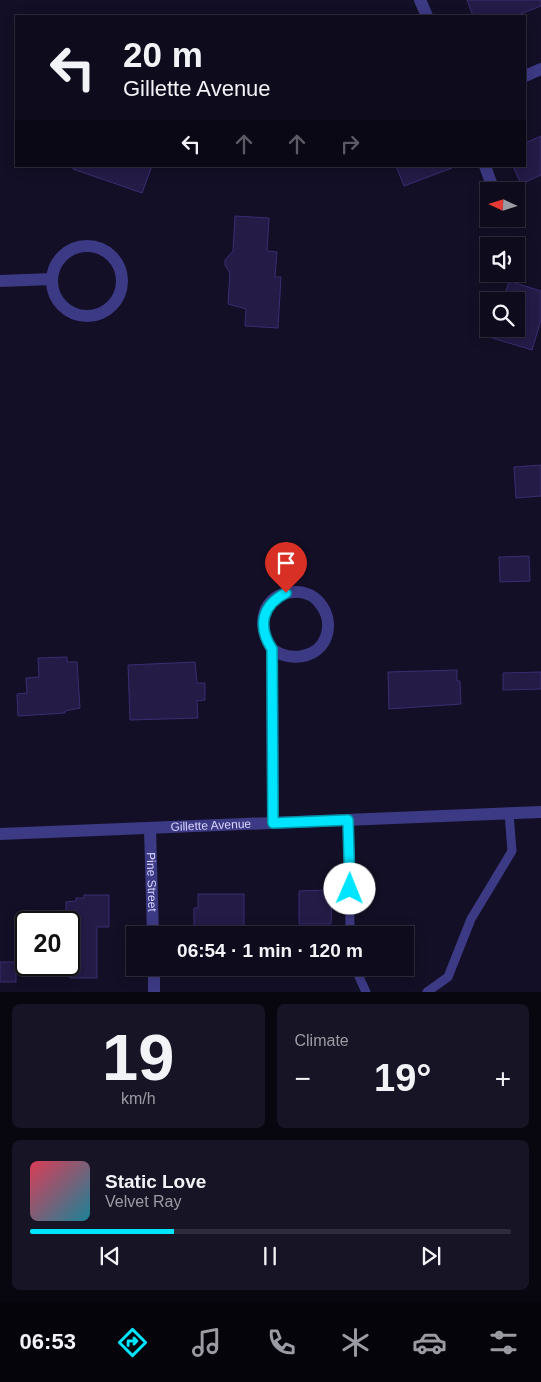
<!DOCTYPE html>
<meta charset="utf-8">
<style>
body{margin:0;font-family:Helvetica,sans-serif;background:#171425;color:#f1f3f6;height:100vh;display:flex;flex-direction:column;font-size:19px;white-space:nowrap}
*{box-sizing:border-box;margin:0}
p{font-size:16px;color:#9b9ba3}
.icon{flex:none;width:28px;height:28px;fill:none;stroke:currentColor;stroke-width:2;stroke-linecap:round;stroke-linejoin:round}
.map{position:relative;height:992px;overflow:hidden}
.drawer{display:flex;flex-direction:column;gap:12px;padding:12px;background:#08060f;flex:1}
.drawer>*{flex:none}
.guide{position:absolute;left:15px;top:15px;width:511px;height:152px;border-radius:0px;box-shadow:0 2px 12px #0003,0 0 0 1px #2e2b3b;background:#0e0b1c;color:#f1f3f6;overflow:hidden}
.needle{width:32px;rotate:274deg}
.controls{position:absolute;left:480px;top:182px;display:grid;gap:10px}
.controls a{display:grid;place-items:center;width:45px;height:45px;border-radius:0px;background:#0e0b1c;box-shadow:0 2px 12px #0003,0 0 0 1px #2e2b3b;font-size:25px}
.speed{position:absolute;left:15px;top:911px;display:flex;gap:10px;font-size:25px;font-weight:700;text-align:center}
.speed>*{display:grid;place-content:center;width:65px;height:65px;border-radius:50%;background:#0e0b1c;box-shadow:0 2px 12px #0003,0 0 0 1px #2e2b3b;line-height:1}
.speed .limit{border:2px solid #111;border-radius:8px;background:#fff;color:#111}
.pin{position:absolute;display:grid;place-items:center;width:42px;height:42px;color:#fff;margin:-51px -21px;border-radius:50% 50% 50% 0;rotate:-45deg;box-shadow:0 0 5px #0007}
.pin .icon{rotate:45deg}
.me{position:absolute;width:55px;margin:-28px;rotate:1deg;stroke-linejoin:round;filter:drop-shadow(0 0 4px #0008)}
.turn{display:flex;align-items:center;gap:18px;height:105px;padding:0 25px;font-size:22px}
.turn .icon{width:65px;height:65px;stroke-width:2.5}
.turn b{display:block;font-size:35px;line-height:42px}
.lanes{display:flex;align-items:center;height:48px;padding:0 25px;background:#0003;justify-content:center;gap:25px;direction:ltr}
.lanes .off{opacity:.35}
.big{font-size:38px;font-weight:700;line-height:1.1}
.drawer .widget{flex:1;display:flex;flex-direction:column;justify-content:center;gap:8px;min-width:0;padding:0 18px;border-radius:8px;background:#171425}
.drawer .dial{align-items:center;gap:0}
.dial b{font-size:65px;line-height:1}
.song{display:flex;align-items:center;gap:15px}
.cover{width:60px;height:60px;border-radius:8px;background:linear-gradient(135deg,hsl(350 70% 55%),hsl(190 70% 35%))}
.played{height:5px;border-radius:2px;background:linear-gradient(90deg,#00e5ff 30%,#2e2b3b 30%)}
.keys{display:flex;justify-content:space-around;direction:ltr}
.heat{display:flex;justify-content:space-between;align-items:center;font-size:28px;direction:ltr}
.drawer .tiles{flex:1;display:grid;gap:12px;grid-template-columns:1fr 1fr}
.widget:last-child{grid-column:span 2}
.trip{position:absolute;left:126px;top:926px;width:288px;height:50px;border-radius:0px;background:#0e0b1c;box-shadow:0 2px 12px #0003,0 0 0 1px #2e2b3b;font-weight:700;line-height:50px;text-align:center}
.tab-bar{display:flex;height:80px;justify-content:space-around;align-items:center;background:#06040b;color:#9b9ba3}
.tab-bar .icon{width:35px;height:35px}
.tab-bar .current{color:#00e5ff}
.tab-bar b{font-size:22px;color:#f1f3f6}
.map>svg:first-child{display:block}
.building{fill:#241b47;stroke:#3b2d73}
.lines{fill:none;stroke-linecap:round;stroke-linejoin:round}
.service{stroke:#3d3a85;stroke-width:9}
.minor{stroke:#3d3a85;stroke-width:12}
.tertiary{stroke:#3d3a85;stroke-width:12}
.route-casing{stroke:#0095a6;stroke-width:12}
.route{stroke:#00e5ff;stroke-width:9}
.labels{text-anchor:middle;stroke-width:4.5;stroke-linejoin:round;paint-order:stroke}
.street-label{font-size:12px;fill:#d9d4ff;stroke:#130f26}
</style>
<div class="map">
<svg width="541" height="992" viewBox="0 0 541 992">
<rect width="100%" height="100%" fill="#130f26"/>
<g class="building">
<path d="M467 0H541V6L515 16H473Z"/>
<path d="M541 136V175L521 184 513 166H525V143Z"/>
<path d="M73 166H152L142 193 73 169Z"/>
<path d="M396 166H452V168L404 186Z"/>
<path d="M235 216 269 218 267 251 277 252 275 277H281L278 328 245 326 246 309 228 304 230 273 225 265V260L233 251Z"/>
<path d="M509 281 541 291V320L532 350 492 338 495 329H516V301H503Z"/>
<path d="M541 465V496L516 498 514 467Z"/>
<path d="M529 556 530 581 500 582 499 557Z"/>
<path d="M67 657V662H77L80 708 65 711V713L18 716 17 694 27 693 26 678 39 677 38 658Z"/>
<path d="M195 662 197 683H205V700L197 701 198 718 130 720 128 665Z"/>
<path d="M457 670V681H460L461 704 389 709 388 672Z"/>
<path d="M541 672V689L503 690V673Z"/>
<path d="M325 890H332L331 924H299V891Z"/>
<path d="M198 894H244V935H194V908H198Z"/>
<path d="M84 895H109V927H97V978H70L71 928H69V922H66V902L76 901V898H84Z"/>
<rect x="0" y="962" width="16" height="20"/>
</g>
<g class="lines">
<g class="service">
<path d="M349 820 350 935"/>
<path d="M355 968 366 992"/>
<path d="M427 992 448 977 471 919 512 851 509 813"/>
</g>
<g class="minor">
<path d="M420 0 427 16"/>
<path d="M525 76 541 69"/>
<path d="M485 166 494 191"/>
<circle cx="87" cy="281" r="35"/>
<path d="M0 281 52 279"/>
<path d="M272 649C289 662 318 659 326 637 334 615 317 590 294 592 261 594 256 626 272 649L273 823"/>
<path id="s1" d="M150 828 153 935"/>
<path d="M154 968V992"/>
</g>
<path class="tertiary" id="s2" d="M0 834 541 812"/>
</g>
<g class="lines">
<g class="route-casing">
<path id="route" d="M286 593C262 605 257 626 272 649L273 823 348 820 350 889"/>
</g>
<use href="#route" class="route"/>
</g>
<g class="labels">
<g class="street-label">
<text dy="4" stroke="none"><textPath href="#s2" startOffset="211">Gillette Avenue</textPath></text>
<text dy="4" stroke="none"><textPath href="#s1" startOffset="54">Pine Street</textPath></text>
</g>
</g>
</svg>
<div class="controls">
<a><svg class="needle" viewBox="-14 -14 28 28"><path d="M0-13l5 13h-10z" fill="#e53935"/><path d="M0 13l5-13h-10z" fill="#9b9ba3"/></svg></a>
<a><svg class="icon" aria-label="sound" viewBox="0 0 24 24"><path d="M4 9h4l5-4v14l-5-4H4zM17 9q2 3 0 6"/></svg></a>
<a><svg class="icon" aria-label="search" viewBox="0 0 24 24"><circle cx="10" cy="10" r="6"/><path d="M15 15l6 6"/></svg></a>
</div>
<div class="speed"><div class="limit">20</div></div>
<div class="pin" style="left:286px;top:593px;background:#d93025"><svg class="icon" aria-label="arrive" viewBox="0 0 24 24"><path d="M6 21V4h12l-3 4 3 4H6"/></svg></div>
<svg class="me" style="left:350px;top:889px" viewBox="-20 -20 40 40"><circle r="19" fill="#fff"/><path d="M0-13L10 11 0 6-10 11z" fill="#00e5ff"/></svg>
<div class="trip">06:54 · 1 min · 120 m</div>
<div class="guide">
<div class="turn"><svg class="icon" aria-label="left" viewBox="0 0 24 24"><path d="M17 20v-9H6M10 6l-5 5 5 5"/></svg><div><b>20 m</b>Gillette Avenue</div></div>
<div class="lanes"><svg class="icon" aria-label="left" viewBox="0 0 24 24"><path d="M17 20v-9H6M10 6l-5 5 5 5"/></svg><svg class="icon off" aria-label="ahead" viewBox="0 0 24 24"><path d="M12 20V5M6 11l6-6 6 6"/></svg><svg class="icon off" aria-label="ahead" viewBox="0 0 24 24"><path d="M12 20V5M6 11l6-6 6 6"/></svg><svg class="icon off" aria-label="right" viewBox="0 0 24 24"><path d="M7 20v-9h11M14 6l5 5-5 5"/></svg></div>
</div>
</div>
<section class="drawer">
<div class="tiles">
<div class="widget dial"><b>19</b><p>km/h</p></div>
<div class="widget"><p>Climate</p>
<div class="heat"><a>−</a><b class="big">19°</b><a>+</a></div>
</div>
<div class="widget">
<div class="song"><i class="cover"></i><div><b>Static Love</b><p>Velvet Ray</p></div></div>
<div class="played"></div>
<div class="keys"><svg class="icon" aria-label="previous" viewBox="0 0 24 24"><path d="M18 5L8 12l10 7zM5 5v14"/></svg><svg class="icon" aria-label="pause" viewBox="0 0 24 24"><path d="M8 5v14M16 5v14"/></svg><svg class="icon" aria-label="next" viewBox="0 0 24 24"><path d="M6 5l10 7-10 7zM19 5v14"/></svg></div>
</div>
</div>
</section>
<nav class="tab-bar">
<b>06:53</b>
<svg class="icon current" aria-label="directions" viewBox="0 0 24 24"><path d="M12 3l9 9-9 9-9-9zM9 14v-3h6M13 9l2 2-2 2"/></svg>
<svg class="icon" aria-label="music" viewBox="0 0 24 24"><path d="M9 18V5l10-2v13"/><circle cx="6" cy="18" r="3"/><circle cx="16" cy="16" r="3"/></svg>
<svg class="icon" aria-label="phone" viewBox="0 0 24 24"><path d="M5 4h4l2 5-3 2q2 4 5 5l2-3 5 2v4C11 20 4 13 5 4z"/></svg>
<svg class="icon" aria-label="climate" viewBox="0 0 24 24"><path d="M12 3v18M4 7l16 10M4 17L20 7"/></svg>
<svg class="icon" aria-label="car" viewBox="0 0 24 24"><path d="M5 17H2v-5l4-1 3-4h7l3 4 3 1v5h-3M9 17h6M6 11h13"/><circle cx="7" cy="17" r="2"/><circle cx="17" cy="17" r="2"/></svg>
<svg class="icon" aria-label="filters" viewBox="0 0 24 24"><path d="M4 7h16M4 17h16"/><circle cx="9" cy="7" r="2"/><circle cx="15" cy="17" r="2"/></svg>
</nav>
